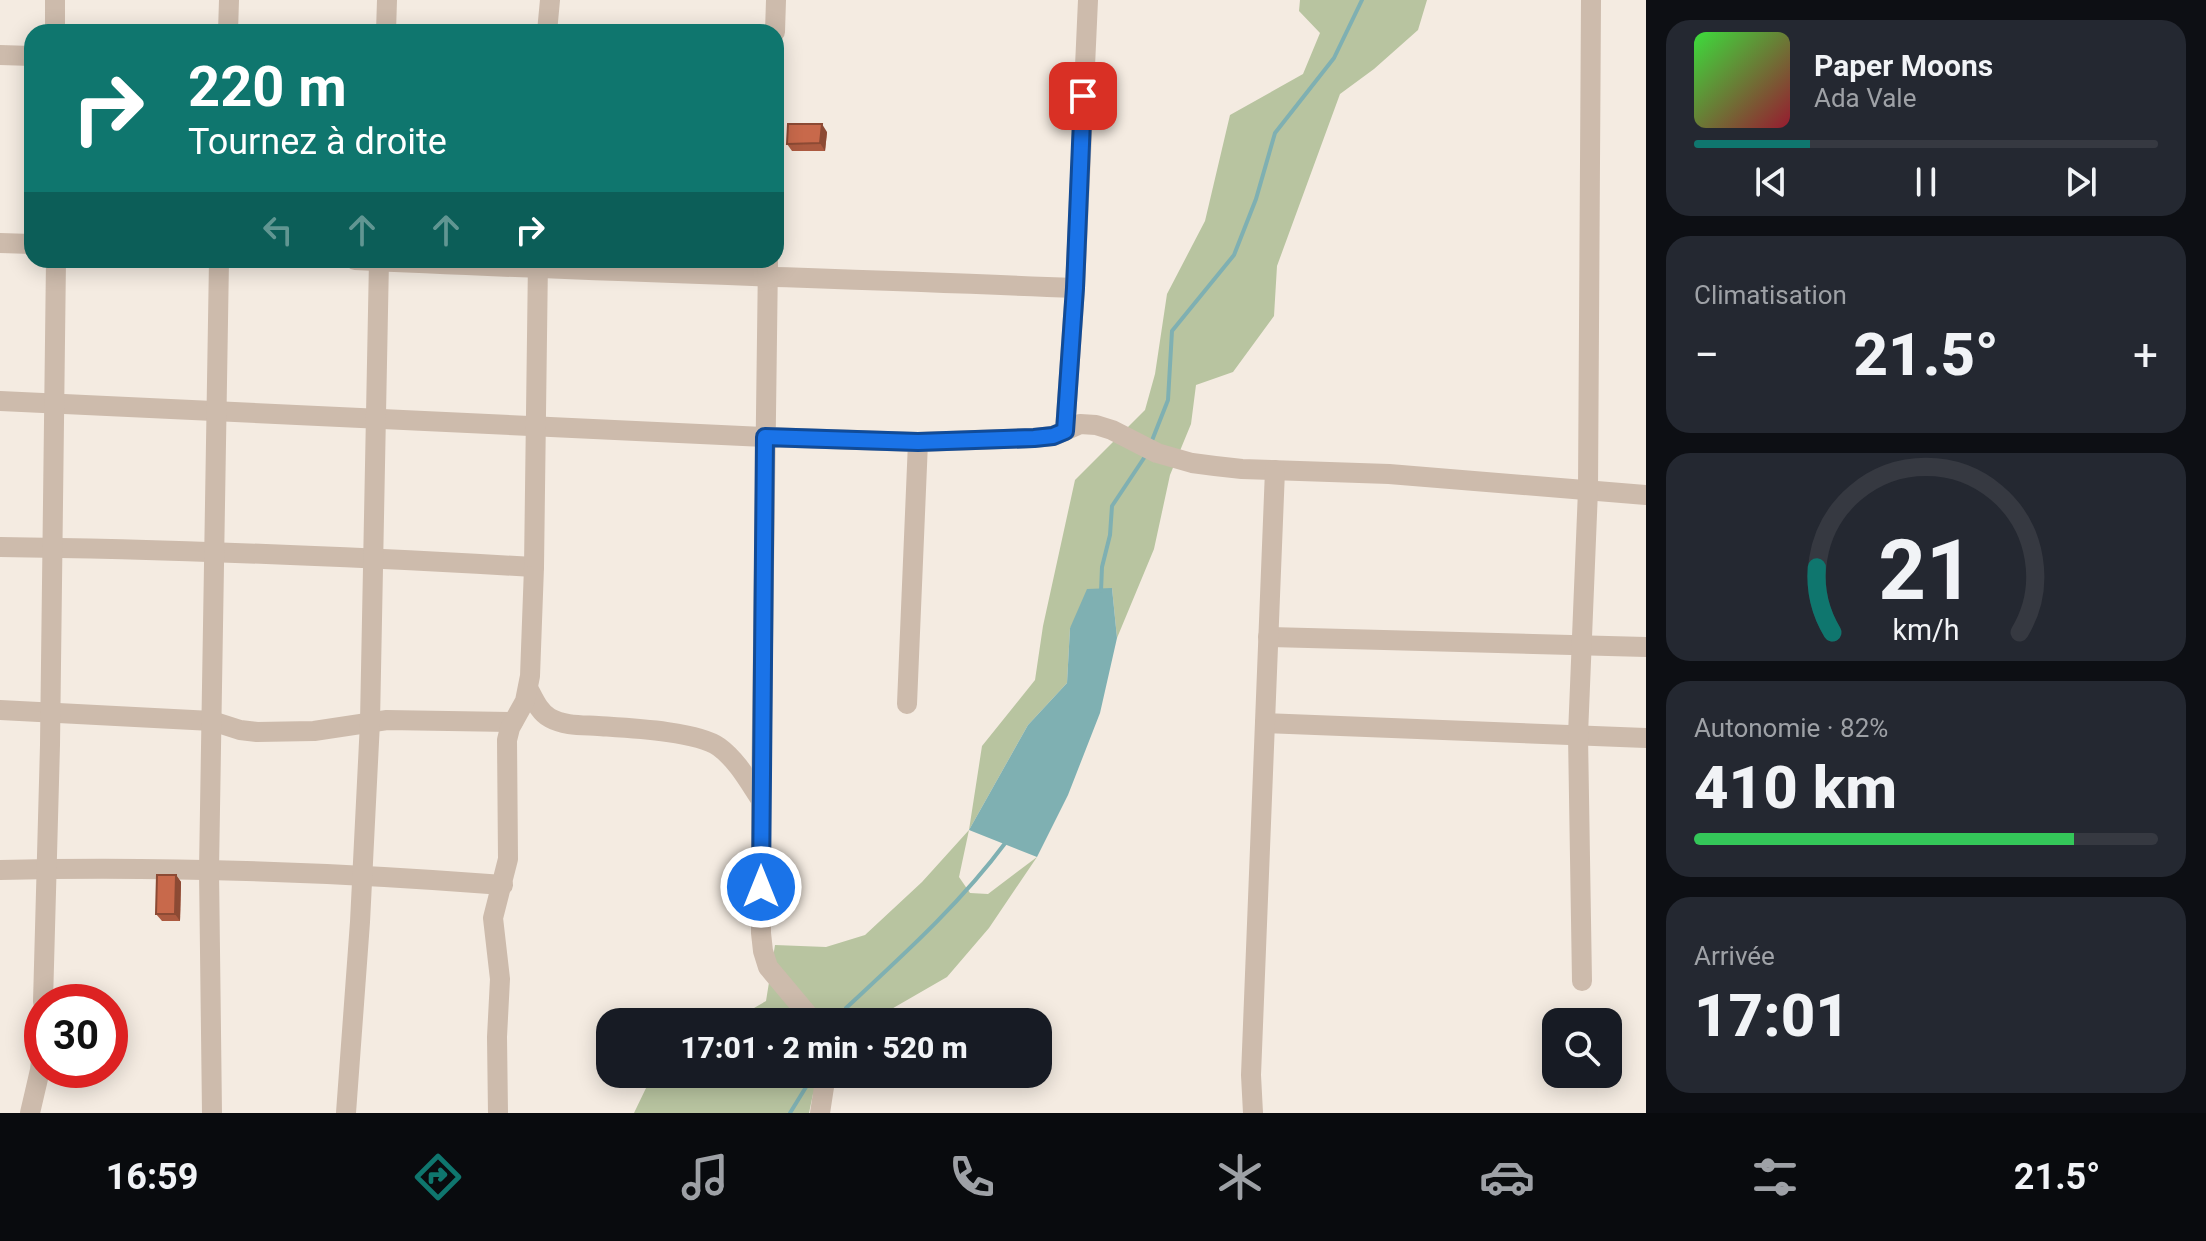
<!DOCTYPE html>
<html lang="fr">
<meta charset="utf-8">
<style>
body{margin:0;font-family:Roboto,sans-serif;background:#242831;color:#f1f3f6;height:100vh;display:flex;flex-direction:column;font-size:30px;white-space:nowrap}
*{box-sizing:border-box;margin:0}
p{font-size:26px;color:#9ea1a6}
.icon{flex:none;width:44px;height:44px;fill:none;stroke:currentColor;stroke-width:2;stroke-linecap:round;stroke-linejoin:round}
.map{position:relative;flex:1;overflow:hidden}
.details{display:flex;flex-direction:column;gap:20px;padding:20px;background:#0d0f14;width:560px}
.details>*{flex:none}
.banner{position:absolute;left:24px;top:24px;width:760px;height:244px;border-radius:24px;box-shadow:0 4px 20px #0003;background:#0f766e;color:#fff;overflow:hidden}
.fabs{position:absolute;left:1542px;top:1008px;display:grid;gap:16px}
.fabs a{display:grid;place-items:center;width:80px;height:80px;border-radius:16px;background:#171b24;box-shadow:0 4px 20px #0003;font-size:40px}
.speed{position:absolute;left:24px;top:984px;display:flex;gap:16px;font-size:40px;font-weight:700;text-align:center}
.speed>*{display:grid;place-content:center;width:104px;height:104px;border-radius:50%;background:#171b24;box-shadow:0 4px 20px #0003;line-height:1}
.speed .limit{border:12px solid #d22;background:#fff;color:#111}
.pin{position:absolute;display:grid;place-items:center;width:68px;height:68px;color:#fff;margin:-34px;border-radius:16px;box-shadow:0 4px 12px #0006}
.me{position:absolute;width:88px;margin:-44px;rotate:0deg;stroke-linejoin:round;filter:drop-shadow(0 0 6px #0008)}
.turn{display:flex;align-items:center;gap:28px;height:168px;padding:0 32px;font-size:36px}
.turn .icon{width:104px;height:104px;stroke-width:2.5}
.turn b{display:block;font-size:56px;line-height:68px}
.lanes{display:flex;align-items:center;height:76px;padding:0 32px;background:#0003;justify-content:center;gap:40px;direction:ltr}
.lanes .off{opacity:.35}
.big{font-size:60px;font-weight:800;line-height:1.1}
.details .widget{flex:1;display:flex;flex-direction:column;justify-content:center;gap:12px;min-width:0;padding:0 28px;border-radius:24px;background:#242831}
.details .dial{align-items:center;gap:0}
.dial svg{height:208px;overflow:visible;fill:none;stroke:#363941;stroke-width:7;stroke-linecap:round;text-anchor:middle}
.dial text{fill:#f1f3f6;stroke:none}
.song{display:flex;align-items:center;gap:24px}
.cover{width:96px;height:96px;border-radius:12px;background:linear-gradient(135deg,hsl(120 70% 55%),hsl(350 70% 35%))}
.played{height:8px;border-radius:4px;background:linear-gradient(90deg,#0f766e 25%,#363941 25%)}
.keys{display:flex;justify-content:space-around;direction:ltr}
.heat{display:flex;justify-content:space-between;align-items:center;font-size:44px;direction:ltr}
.charge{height:12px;border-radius:6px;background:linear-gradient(90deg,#34c759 82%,#363941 0)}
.trip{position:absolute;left:596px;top:1008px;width:456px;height:80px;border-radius:24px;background:#171b24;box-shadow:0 4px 20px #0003;font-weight:800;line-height:80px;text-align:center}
.tabs{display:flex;height:128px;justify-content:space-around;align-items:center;background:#090b0e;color:#9ea1a6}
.tabs .icon{width:56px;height:56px}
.tabs .current{color:#0f766e}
.tabs b{font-size:36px;color:#f1f3f6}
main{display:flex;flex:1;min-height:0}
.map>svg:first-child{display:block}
.green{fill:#b8c4a0}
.water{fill:#7fb0b2}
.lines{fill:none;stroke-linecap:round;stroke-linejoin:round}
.stream{stroke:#7fb0b2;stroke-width:4}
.minor{stroke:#cdbbac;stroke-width:20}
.wall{fill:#ac5a40}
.shaded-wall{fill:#8c4a34}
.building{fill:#c8694b;stroke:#8c4a34;stroke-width:2}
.route-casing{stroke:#114b97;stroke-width:20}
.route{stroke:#1a73e8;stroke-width:14}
</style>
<main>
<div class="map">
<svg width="1646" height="1113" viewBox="0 0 1646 1113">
<rect width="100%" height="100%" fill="#f4ebe1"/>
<g class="green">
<path d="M1300 0H1427L1418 30 1374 69 1340 94 1277 266 1274 316 1233 372 1196 385 1191 424 1170 475 1154 549 1117 638 1112 588 1070 628 1067 683 1028 725 969 830 959 877 970 893 988 894 1037 857 989 928 947 977 869 1022H730L766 1001 775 945 826 947 865 935 922 882 969 830 982 746 1035 680 1043 626 1075 480 1145 410 1155 374 1167 294 1205 221 1230 115 1303 74 1320 33 1299 11Z"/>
<path d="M661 1074H824L813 1094 809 1113H634L647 1086Z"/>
</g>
<path class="water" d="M1112 588 1117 638 1100 713 1068 795 1037 857 969 830 1028 725 1067 683 1070 628 1087 589Z"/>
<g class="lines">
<g class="stream">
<path d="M1151 443 1168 400 1172 331 1234 255 1256 199 1275 133 1334 58 1362 0"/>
<path d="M1101 591 1102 567 1110 535 1112 506 1146 455"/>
<path d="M841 1022 846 1008C902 956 960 904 1006 842"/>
<path d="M790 1113 814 1074"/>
</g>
<g class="minor">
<path d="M55 0V32"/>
<path d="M228 32 229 0"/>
<path d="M386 32 387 0"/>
<path d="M547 32 550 0"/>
<path d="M775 32 776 0"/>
<path d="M0 55 32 56"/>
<path d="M0 243 32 244"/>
<path d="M355 260C595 272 835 278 1075 288"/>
<path d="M768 260 761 800V933L763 951 768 967 814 1022"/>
<path d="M0 401 765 437 918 442 1034 438 1053 436 1080 424 1096 425 1112 430 1157 453 1192 463 1215 466 1242 469 1389 474 1646 495"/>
<path d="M1065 431 1075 288 1088 0"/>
<path d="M0 547C178 549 356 557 534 567"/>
<path d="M1268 637 1646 647"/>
<path d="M528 688C534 699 539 712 550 718 564 726 583 725 598 726 627 728 697 731 719 747 737 760 749 782 761 800"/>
<path d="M907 704 918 442"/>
<path d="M0 710 212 721 240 730 257 732 314 731 387 720 513 722"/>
<path d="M1265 723 1646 738"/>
<path d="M0 870C168 866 335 872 503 885"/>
<path d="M1582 981 1578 735 1588 490 1591 0"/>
<path d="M43 1002 50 745 56 260"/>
<path d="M30 1113 40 1070 42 1048"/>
<path d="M212 1113 209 870 219 260"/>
<path d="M346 1113 360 922 370 722 379 260"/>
<path d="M498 1113 497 1037 500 979 493 918 508 859 507 740 510 728 525 701 530 676 534 567 538 260"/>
<path d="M820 1113 826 1074"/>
<path d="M1253 1113 1251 1075 1275 470"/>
</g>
</g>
<g class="wall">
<path d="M827 132 825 151H792L787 144Z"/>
<path d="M176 875 181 882 180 921H162L156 914Z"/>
</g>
<g class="shaded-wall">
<path d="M822 124 827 132 825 151 820 143Z"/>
<path d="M176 875 181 882 180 921 175 914Z"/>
</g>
<g class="building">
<path d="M788 124H822L820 143 787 144Z"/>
<path d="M157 875H176L175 914H156Z"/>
</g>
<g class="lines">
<g class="route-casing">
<path id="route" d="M761 887 765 437 918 442 1034 438 1053 436 1065 431 1075 288 1083 96"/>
</g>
<use href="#route" class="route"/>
</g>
</svg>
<div class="fabs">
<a><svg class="icon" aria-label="search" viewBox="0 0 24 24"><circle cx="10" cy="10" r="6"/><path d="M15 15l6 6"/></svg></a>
</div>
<div class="speed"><div class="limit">30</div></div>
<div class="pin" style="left:1083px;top:96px;background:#d93025"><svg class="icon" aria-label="arrive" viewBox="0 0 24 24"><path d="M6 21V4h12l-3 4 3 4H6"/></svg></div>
<svg class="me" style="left:761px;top:887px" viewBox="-20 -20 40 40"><circle r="17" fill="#1a73e8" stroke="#fff" stroke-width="3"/><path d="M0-11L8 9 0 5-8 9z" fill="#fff"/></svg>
<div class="trip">17:01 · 2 min · 520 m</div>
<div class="banner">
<div class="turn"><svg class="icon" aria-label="right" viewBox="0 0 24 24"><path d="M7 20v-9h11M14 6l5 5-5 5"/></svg><div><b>220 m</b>Tournez à droite</div></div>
<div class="lanes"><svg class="icon off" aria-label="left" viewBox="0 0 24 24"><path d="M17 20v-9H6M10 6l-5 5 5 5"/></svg><svg class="icon off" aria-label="ahead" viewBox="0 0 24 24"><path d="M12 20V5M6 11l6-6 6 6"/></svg><svg class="icon off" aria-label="ahead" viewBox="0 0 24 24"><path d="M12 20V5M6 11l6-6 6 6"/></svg><svg class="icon" aria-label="right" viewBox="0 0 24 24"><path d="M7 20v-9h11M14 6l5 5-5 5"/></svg></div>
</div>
</div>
<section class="details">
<div class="widget">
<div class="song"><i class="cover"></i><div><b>Paper Moons</b><p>Ada Vale</p></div></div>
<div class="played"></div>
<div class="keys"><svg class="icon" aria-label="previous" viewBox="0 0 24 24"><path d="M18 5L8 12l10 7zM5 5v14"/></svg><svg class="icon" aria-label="pause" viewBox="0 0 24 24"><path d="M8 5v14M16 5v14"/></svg><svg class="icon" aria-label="next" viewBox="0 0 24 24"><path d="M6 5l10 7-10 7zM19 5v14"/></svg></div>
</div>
<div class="widget"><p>Climatisation</p>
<div class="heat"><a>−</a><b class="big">21.5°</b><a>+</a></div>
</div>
<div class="widget dial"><svg viewBox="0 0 100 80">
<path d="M14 69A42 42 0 1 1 86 69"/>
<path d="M14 69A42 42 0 0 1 8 44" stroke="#0f766e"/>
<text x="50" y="56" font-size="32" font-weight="700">21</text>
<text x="50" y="72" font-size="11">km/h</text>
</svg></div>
<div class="widget"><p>Autonomie · 82%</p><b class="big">410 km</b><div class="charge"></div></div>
<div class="widget"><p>Arrivée</p><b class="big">17:01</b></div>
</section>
</main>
<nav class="tabs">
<b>16:59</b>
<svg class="icon current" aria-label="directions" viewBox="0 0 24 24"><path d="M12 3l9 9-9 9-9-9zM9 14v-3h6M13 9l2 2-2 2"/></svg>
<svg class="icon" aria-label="music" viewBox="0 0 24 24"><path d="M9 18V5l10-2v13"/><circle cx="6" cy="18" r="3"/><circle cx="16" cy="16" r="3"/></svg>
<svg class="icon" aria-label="phone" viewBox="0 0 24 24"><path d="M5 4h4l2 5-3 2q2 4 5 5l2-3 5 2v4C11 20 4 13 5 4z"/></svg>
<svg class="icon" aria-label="climate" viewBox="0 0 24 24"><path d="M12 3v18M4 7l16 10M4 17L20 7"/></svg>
<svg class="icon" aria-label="car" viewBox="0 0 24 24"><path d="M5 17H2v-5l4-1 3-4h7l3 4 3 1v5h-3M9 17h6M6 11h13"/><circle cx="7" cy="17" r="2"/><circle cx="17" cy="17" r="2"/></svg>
<svg class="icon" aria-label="filters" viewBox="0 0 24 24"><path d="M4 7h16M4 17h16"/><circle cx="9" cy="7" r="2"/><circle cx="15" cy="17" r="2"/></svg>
<b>21.5°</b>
</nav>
